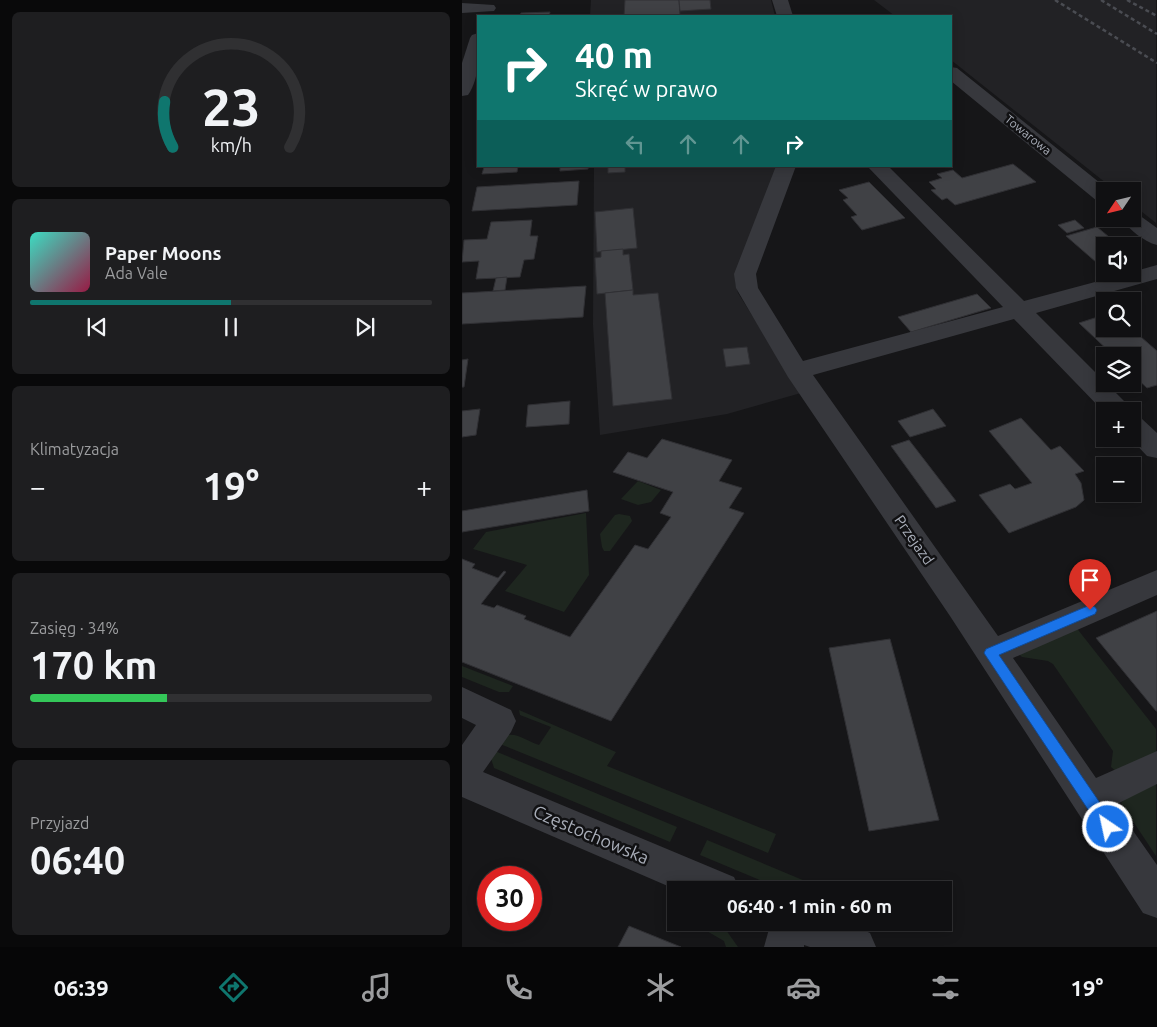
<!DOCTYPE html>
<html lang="pl">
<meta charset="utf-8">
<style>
body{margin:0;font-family:Ubuntu,sans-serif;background:#1e1e20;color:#f1f3f6;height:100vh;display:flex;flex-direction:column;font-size:19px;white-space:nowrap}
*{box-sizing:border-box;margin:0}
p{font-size:16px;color:#9c9d9f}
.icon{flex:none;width:28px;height:28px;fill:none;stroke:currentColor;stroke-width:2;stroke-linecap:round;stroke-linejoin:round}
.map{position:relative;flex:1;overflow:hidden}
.sheet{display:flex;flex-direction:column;gap:12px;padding:12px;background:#09090a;width:462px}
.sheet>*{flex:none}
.hud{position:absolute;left:15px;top:15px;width:475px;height:152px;border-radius:0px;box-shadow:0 2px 12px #0003,0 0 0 1px #303032;background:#0f766e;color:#fff;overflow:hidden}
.needle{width:32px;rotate:235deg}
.tools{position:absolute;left:634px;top:182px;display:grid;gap:10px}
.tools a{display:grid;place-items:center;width:45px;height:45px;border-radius:0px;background:#101012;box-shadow:0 2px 12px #0003,0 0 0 1px #303032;font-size:25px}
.speed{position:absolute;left:15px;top:866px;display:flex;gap:10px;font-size:25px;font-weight:700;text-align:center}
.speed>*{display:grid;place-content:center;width:65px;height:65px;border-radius:50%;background:#101012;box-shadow:0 2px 12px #0003,0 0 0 1px #303032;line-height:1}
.speed .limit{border:8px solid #d22;background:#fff;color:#111}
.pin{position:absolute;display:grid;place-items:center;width:42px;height:42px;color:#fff;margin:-51px -21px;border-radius:50% 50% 50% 0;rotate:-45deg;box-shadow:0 0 5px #0007}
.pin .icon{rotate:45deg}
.me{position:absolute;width:55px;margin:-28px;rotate:326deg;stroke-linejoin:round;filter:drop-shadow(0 0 4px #0008)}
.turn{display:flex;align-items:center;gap:18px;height:105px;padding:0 15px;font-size:22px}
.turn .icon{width:65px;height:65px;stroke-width:2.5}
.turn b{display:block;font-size:35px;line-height:42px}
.lanes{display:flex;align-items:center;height:48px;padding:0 15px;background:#0003;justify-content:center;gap:25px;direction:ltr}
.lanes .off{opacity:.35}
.big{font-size:38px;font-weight:600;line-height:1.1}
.sheet .tile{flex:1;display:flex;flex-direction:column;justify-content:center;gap:8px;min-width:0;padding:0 18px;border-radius:8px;background:#1e1e20}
.sheet .dial{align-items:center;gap:0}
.dial svg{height:130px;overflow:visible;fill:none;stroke:#303032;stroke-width:7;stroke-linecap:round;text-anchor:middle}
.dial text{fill:#f1f3f6;stroke:none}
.song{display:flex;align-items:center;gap:15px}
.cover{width:60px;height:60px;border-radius:8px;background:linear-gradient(135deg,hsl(170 70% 55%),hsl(340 70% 35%))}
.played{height:5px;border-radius:2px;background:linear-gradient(90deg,#0f766e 50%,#303032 50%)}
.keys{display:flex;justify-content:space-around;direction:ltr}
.heat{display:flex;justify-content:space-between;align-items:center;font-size:28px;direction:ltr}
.charge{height:8px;border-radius:4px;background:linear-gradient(90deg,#34c759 34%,#303032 0)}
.trip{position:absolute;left:205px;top:881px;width:285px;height:50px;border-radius:0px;background:#101012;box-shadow:0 2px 12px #0003,0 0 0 1px #303032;font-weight:600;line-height:50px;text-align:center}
.dock{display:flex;height:80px;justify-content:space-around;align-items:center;background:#060607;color:#9c9d9f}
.dock .icon{width:35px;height:35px}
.dock .selected{color:#0f766e}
.dock b{font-size:22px;color:#f1f3f6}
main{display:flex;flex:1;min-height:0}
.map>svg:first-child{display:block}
.built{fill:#222225}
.green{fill:#1e261f}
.building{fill:#404145;stroke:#303034}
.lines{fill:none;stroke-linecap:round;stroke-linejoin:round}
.minor{fill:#37383d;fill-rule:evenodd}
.rail{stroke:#4a4c52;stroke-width:2.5;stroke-dasharray:4 3;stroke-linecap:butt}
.route{fill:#1a73e8;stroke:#114b97}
.labels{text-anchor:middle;stroke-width:5;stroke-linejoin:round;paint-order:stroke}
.far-street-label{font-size:12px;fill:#a8adb8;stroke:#111113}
.street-label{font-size:15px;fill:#a8adb8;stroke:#111113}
.near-street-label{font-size:18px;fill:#a8adb8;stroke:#111113}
</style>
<main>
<section class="sheet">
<div class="tile dial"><svg viewBox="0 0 100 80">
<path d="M14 69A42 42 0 1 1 86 69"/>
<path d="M14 69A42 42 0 0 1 9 41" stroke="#0f766e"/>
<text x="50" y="56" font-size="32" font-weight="700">23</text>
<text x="50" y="72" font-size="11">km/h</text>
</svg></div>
<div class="tile">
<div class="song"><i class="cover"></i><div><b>Paper Moons</b><p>Ada Vale</p></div></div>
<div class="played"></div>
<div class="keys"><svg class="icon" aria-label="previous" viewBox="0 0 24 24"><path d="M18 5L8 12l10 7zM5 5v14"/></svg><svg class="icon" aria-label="pause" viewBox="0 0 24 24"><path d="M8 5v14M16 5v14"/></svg><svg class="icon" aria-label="next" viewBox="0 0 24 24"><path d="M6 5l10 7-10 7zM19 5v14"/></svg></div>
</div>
<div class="tile"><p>Klimatyzacja</p>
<div class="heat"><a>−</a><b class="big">19°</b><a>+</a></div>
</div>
<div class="tile"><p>Zasięg · 34%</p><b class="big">170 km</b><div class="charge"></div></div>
<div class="tile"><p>Przyjazd</p><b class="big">06:40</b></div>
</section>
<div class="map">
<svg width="695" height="947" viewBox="0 0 695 947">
<rect width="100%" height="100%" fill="#161618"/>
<g class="built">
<path d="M129 0H309L313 16H128Z"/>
<path d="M412 0H694V223L670 204V191H654L489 60V16H433Z"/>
<path d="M132 166H316L273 281 276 293 339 393 265 414 138 435 131 325Z"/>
</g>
<g class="green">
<path d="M176 481 199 490 189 502 176 505 159 499Z"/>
<path d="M124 513 127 575 102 612 43 591 65 565 11 549 24 532Z"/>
<path d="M157 514 168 516 170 521 148 551H142L140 547 138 534 153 515Z"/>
<path d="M613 626 694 729V754L655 772 649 767 651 751 591 664 586 661 560 657 557 654Z"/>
<path d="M0 666 51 686 47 692H37L0 677Z"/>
<path d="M57 710 154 752 145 766 314 834 306 853 33 742C50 727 59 739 77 745L89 727 58 715Z"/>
<path d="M28 749 215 827 208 842 32 768 27 752Z"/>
<path d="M694 784V856L659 803 665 797Z"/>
<path d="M245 840 343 881 339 890H322L238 855Z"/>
<path d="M231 923H259L276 947H264L262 941Z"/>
</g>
<g class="building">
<path d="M163 0H217L218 16H162Z"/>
<path d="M217 0H248L249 9 218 11Z"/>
<path d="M88 12 87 16H58L59 13Z"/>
<path d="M16 162V166H56L55 172 20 174 22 167H15Z"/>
<path d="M551 164 574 182 493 205 485 198 480 200 469 190 474 189 467 182 480 178 475 174 491 170 500 178Z"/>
<path d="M98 166H126V169L98 171Z"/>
<path d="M146 166H163V172L146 173Z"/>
<path d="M117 181 115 205 10 211 15 187Z"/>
<path d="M407 182 443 218 400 230 389 217 395 215 381 200 386 198 377 190Z"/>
<path d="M171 208 175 248 135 252 133 212Z"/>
<path d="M70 220 68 236H76L72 259 62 260 58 277 14 279 17 261 0 262 2 240 25 239 29 222Z"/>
<path d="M613 220 622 228 605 233 596 225Z"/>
<path d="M635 227 658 246H642V269L604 236Z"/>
<path d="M161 249V255L167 254 171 290 135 294 133 258 139 257V251Z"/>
<path d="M45 277 43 290 31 291 34 278Z"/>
<path d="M124 286 121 317 0 324V293Z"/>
<path d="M171 290V295L196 293 210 399 151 406 143 293Z"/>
<path d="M515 294 529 308 449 332 436 317Z"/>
<path d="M642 315V329H670L695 351V385L685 388 670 374V356H652L617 323Z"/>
<path d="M285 347 288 364 264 367 261 349Z"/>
<path d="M6 359 2 387H0V360Z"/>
<path d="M108 401 107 424 64 427 66 405Z"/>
<path d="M18 409 14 435 0 437V411Z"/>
<path d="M471 409 484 426 448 437 436 421Z"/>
<path d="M559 418 589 450 598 446 622 471 613 474 619 483 622 500 614 507 547 533 517 495 548 484 553 489 570 483 527 431Z"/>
<path d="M200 439 270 460 257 481 280 488 267 508 282 513 149 721 0 662V559L13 564 10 568 36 578 42 571 44 572 19 604 32 608 35 605 64 616 62 619 108 637 173 545 186 549 209 517 198 513 211 492 151 472 166 452 185 458Z"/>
<path d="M447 440 454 449 494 501 474 508 429 446Z"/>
<path d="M125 490 127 511 0 532V511Z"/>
<path d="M695 611V711H694L634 638Z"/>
<path d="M428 639 477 820 407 831 367 648Z"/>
<path d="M167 926 219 947H156Z"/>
</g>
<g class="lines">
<g class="minor">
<path d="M310 0H326L331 16H315Z"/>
<path d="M0 3 32 5 34 8 32 11 0 13Z"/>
<path d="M16 33C17 52 18 78 6 95L0 96V63L8 38 10 35Z"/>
<path d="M489 67 495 68 648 191H642V203L635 201 489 81Z"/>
<path d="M314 166H334L294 274 296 288 341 361 541 307 405 166H426L562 301 663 274H670V272L695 265V279L574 313 642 381V384H645L666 405 670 411 642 412 552 319 351 375 536 636 695 570V595L551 658 634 778 695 751V784L653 805 695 865V918L681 913 488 616 326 377 274 288 272 274Z"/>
<path d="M670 213 677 215 695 228V245C682 242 667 229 659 219H670Z"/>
<path d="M670 415 679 418 695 433V458L685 456 669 439Z"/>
<path d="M0 687 49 710 54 721 49 732 21 772 272 877 278 890H215L0 797V745L14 725 0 718Z"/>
<path d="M309 922H383L408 933 414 947H348L342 945V947H302Z"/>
</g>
<g class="rail">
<path d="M593 0 695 63"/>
<path d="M639 0 695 34"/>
<path d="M665 0 695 16"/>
</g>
</g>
<path class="route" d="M628 605 633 607 635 610 633 614 537 655 651 822 654 827 651 832 646 834 641 832 522 653 524 649Z"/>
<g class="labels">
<g class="far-street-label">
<text transform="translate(566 135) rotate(39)" y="4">Towarowa</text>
</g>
<g class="street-label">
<text transform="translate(452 540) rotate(55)" y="5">Przejazd</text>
</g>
<g class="near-street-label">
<text transform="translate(129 835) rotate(23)" y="6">Częstochowska</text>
</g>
</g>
</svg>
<div class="tools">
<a><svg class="needle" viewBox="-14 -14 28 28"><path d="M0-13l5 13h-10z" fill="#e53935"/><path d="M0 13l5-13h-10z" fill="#9c9d9f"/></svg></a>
<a><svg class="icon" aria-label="sound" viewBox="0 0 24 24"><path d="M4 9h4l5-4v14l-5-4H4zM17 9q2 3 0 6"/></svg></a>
<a><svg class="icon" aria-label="search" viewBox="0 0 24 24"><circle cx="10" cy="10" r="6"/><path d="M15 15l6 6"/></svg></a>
<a><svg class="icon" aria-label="layers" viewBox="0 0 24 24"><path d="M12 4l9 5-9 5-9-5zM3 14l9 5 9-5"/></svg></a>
<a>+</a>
<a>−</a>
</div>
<div class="speed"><div class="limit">30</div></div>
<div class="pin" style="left:628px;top:610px;background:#d93025"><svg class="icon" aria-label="arrive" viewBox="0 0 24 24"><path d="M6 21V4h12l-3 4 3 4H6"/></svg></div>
<svg class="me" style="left:646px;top:827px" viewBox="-20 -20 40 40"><circle r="17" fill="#1a73e8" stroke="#fff" stroke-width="3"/><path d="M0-11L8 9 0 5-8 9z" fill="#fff"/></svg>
<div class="trip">06:40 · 1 min · 60 m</div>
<div class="hud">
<div class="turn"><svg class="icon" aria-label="right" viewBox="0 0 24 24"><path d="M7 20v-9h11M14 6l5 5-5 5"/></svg><div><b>40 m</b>Skręć w prawo</div></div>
<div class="lanes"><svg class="icon off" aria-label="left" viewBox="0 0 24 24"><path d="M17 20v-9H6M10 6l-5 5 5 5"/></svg><svg class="icon off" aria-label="ahead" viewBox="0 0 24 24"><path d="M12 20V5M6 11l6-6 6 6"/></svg><svg class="icon off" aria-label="ahead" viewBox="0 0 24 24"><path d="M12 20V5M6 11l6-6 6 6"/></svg><svg class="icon" aria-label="right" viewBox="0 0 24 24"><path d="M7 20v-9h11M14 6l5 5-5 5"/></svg></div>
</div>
</div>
</main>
<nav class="dock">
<b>06:39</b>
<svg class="icon selected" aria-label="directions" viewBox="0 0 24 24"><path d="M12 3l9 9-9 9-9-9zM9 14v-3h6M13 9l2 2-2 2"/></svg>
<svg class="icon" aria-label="music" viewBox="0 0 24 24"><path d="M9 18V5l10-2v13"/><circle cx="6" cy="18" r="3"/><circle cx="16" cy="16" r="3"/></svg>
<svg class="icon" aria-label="phone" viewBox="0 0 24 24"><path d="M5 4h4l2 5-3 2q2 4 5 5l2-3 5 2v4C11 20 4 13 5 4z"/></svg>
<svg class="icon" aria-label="climate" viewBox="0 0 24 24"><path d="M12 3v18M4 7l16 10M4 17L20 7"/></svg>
<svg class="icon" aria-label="car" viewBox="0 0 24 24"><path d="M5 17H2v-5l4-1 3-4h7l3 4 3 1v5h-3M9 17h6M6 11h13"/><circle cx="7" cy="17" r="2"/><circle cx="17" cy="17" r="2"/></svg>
<svg class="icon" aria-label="filters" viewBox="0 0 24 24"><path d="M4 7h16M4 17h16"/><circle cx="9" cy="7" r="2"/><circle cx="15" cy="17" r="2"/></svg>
<b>19°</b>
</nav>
